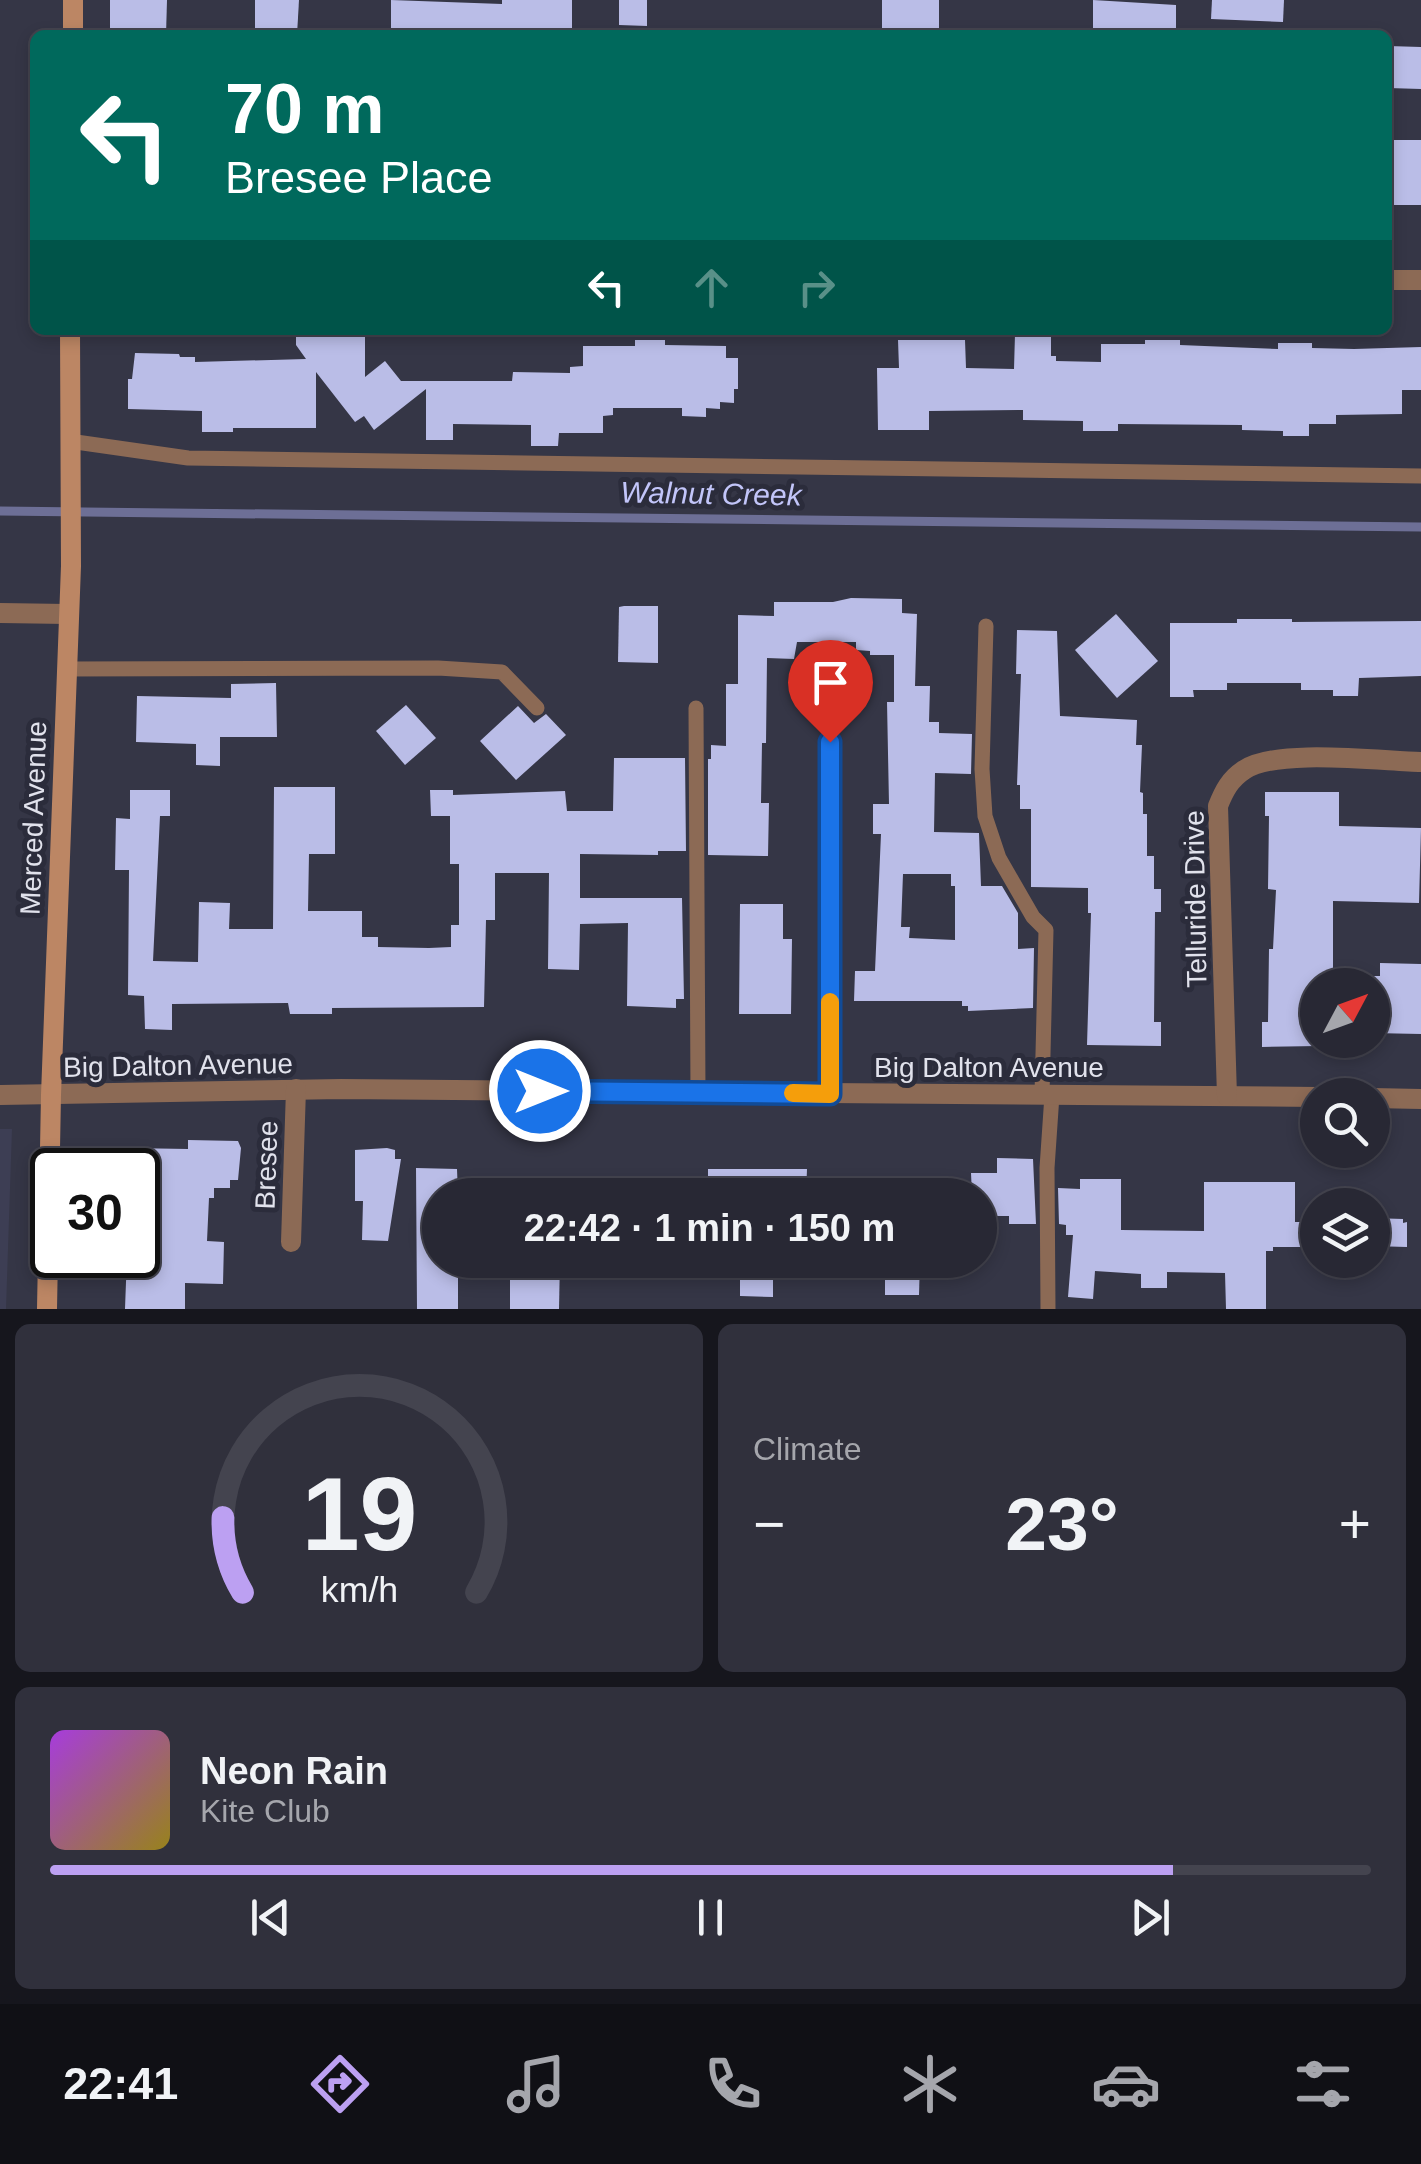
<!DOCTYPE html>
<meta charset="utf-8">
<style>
body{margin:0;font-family:Arial,sans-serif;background:#30303c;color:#f1f3f6;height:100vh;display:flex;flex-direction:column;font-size:38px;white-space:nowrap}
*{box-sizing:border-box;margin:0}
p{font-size:32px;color:#a5a6ac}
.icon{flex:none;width:55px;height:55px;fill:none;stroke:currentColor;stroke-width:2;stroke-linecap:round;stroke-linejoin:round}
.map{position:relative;height:1309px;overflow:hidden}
.details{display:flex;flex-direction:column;gap:15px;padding:15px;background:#16161d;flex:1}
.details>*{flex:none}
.top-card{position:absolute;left:30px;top:30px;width:1362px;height:305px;border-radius:15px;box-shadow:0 5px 15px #0003,0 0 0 2px #44444f;background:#00695c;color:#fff;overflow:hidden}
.needle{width:65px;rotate:49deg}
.tools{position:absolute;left:1300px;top:968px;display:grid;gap:20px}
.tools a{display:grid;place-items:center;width:90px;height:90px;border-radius:50%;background:#282834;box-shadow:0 5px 15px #0003,0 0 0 2px #44444f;font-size:50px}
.speed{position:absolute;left:30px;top:1148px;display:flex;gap:20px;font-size:50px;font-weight:700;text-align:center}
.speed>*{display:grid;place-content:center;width:130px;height:130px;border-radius:50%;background:#282834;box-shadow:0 5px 15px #0003,0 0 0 2px #44444f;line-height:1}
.speed .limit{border:5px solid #111;border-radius:15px;background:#fff;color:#111}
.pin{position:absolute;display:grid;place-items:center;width:85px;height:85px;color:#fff;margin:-102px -42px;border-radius:50% 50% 50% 0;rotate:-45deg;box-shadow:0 0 10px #0007}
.pin .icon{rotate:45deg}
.me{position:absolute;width:110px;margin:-55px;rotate:90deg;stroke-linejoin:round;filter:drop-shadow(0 0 8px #0008)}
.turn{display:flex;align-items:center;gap:35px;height:210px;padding:0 30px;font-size:45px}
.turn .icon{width:130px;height:130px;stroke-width:2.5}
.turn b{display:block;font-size:70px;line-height:85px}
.lanes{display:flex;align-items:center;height:95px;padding:0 30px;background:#0003;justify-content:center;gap:50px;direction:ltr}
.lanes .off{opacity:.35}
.big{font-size:75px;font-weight:800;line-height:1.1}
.details .widget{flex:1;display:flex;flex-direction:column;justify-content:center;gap:15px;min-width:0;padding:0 35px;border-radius:15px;background:#30303c}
.details .dial{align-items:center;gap:0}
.dial svg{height:260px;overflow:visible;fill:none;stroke:#44444f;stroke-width:7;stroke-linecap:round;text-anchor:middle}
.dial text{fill:#f1f3f6;stroke:none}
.song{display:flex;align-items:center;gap:30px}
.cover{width:120px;height:120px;border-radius:15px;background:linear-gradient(135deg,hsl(280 70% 55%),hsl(50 70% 35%))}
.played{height:10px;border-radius:5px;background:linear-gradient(90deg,#bca0f2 85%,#44444f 85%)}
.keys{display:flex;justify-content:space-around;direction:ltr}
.heat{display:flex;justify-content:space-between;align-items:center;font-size:55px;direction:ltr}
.details .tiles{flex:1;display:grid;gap:15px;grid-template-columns:1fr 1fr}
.widget:last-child{grid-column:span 2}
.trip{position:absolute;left:422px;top:1178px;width:575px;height:100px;border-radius:50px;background:#282834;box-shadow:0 5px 15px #0003,0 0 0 2px #44444f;font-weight:800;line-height:100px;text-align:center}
.dock{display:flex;height:160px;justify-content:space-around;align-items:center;background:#101015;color:#a5a6ac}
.dock .icon{width:70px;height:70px}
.dock .selected{color:#bca0f2}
.dock b{font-size:45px;color:#f1f3f6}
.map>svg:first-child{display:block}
.built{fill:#3d3e54}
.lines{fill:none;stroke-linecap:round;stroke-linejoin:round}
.stream{stroke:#6d6f96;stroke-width:9}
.building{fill:#babde7;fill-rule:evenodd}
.lane{stroke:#8c6a55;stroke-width:15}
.street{stroke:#8c6a55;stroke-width:20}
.secondary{stroke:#bc8664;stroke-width:20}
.route-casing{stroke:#114b97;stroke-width:25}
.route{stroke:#1a73e8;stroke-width:18}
.slow{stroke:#f59e0b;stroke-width:18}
.labels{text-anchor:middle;stroke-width:10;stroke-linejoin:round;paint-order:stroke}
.street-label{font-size:28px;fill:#e1e2ec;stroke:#2b2c3b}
.water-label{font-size:30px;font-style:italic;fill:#c2c5f9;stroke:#2b2c3b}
</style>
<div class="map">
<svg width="1421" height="1309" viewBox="0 0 1421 1309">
<rect width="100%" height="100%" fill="#353646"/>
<path class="built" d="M0 1129H12L6 1309H0Z"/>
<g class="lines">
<path class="stream" d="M0 511 1421 527"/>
</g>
<g class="building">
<path d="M110 0H167L166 35H110Z"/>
<path d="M255 0H299L297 35H255Z"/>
<path d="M391 0 502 4V0H572V32L391 35Z"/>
<path d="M619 0H647V26L619 25Z"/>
<rect x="882" y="0" width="57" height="35"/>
<path d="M1093 0 1176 5V35H1093Z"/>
<path d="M1212 0H1284L1283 22 1211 19Z"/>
<path d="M1388 46 1421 47V89L1388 88Z"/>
<rect x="1388" y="140" width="33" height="65"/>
<path d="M296 330H365V377L385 361 401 381H512L513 372 570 373V367L583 366V346H635V340H665V345L726 346V358H738V389H734V403L720 402V409L706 408V417L682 416V408H613V415L603 416V433H559L558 446H531V425L453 424V440H426V389L374 430 364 416 355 422 316 372V428H233V432H202V411L128 409V379H132L135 353 179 354 180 357H195V362L306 359 296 345Z"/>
<path d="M1015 334 1051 335V356H1056V361L1101 362V344H1145V340H1180V345L1278 349V343H1312V348L1354 349 1421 347V390H1402V414L1336 415V424H1309V436H1283V431L1242 430V425L1118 424V431H1083V421L1023 420V410L929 411V430H878L877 368H899L898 340H965L966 368 1014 369Z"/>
<path d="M851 598 902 599V613L917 614 915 686H930L929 722H939V733L972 734 971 774 935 773 934 832 979 833 981 886H1002L1018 913V949L1034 948 1033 1008 968 1011V1006H962V1001H854L855 971H875L881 834H873V804H889L887 702H894V655H870V651L856 650V642H797L794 659 767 658 766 743H762L761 803H769L768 856 708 855V759H711V745L726 746V684H738V615L774 616V602H833ZM903 874H951V886H955V940L909 938 910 927H901Z"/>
<path d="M624 606H658V663L618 662 619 607Z"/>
<path d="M1116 614 1158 661 1117 698 1075 650Z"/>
<path d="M1237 619H1292V622L1421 621V676L1359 678 1358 696H1333V690H1301V683H1227V690H1193L1194 697H1170V623H1237Z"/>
<path d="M1017 630 1057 631 1060 716 1137 720 1136 745H1142L1140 792 1143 793V814H1147V856H1154V889H1161V912H1155L1154 1022H1161V1046L1087 1045 1091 913H1088V888L1031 887V809H1020V785H1017L1021 674H1016Z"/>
<path d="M276 683 277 737H220V766L196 765V744L136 742 137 696 231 698V684Z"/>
<path d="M406 705 436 738 405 765 376 731Z"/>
<path d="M518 706 534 723 546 714 566 735 516 780 480 741Z"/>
<path d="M614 758H685L686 851H658V855L580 854V898H682L684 999H676V1008L627 1006 628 923 580 924 579 970 548 969 549 873H495V920H486L484 1007 332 1008V1014H290L288 1003 172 1004V1030L145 1029 144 996 128 995 129 870H115L116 818 130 819V790H170V816H160L153 961 198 962 199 902 230 903 229 929H273L274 787H335V854H309L308 911H362V937H378V947L429 948 451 947V925H459V864H450V816H431L430 790H453V795L565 791 567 811H613Z"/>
<path d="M1265 792H1339V826L1421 828 1419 903 1333 901V981H1318V1046L1262 1047V1022H1268L1269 949H1273L1276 890 1268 889 1269 816H1265Z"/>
<path d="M740 904H783V939H792L791 1014H739Z"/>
<path d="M1380 963 1421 964V1034L1372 1033V976H1380Z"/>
<path d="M188 1140 238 1141 241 1148 238 1180H230V1188H214V1198H209L207 1241 224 1242 223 1284 185 1283V1309H125L127 1255H138V1251L158 1252 160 1201H138V1170H129V1148L188 1149Z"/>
<path d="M387 1148 395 1150V1159H401L388 1241 362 1240 363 1201H355V1150Z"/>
<path d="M997 1158 1033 1159 1036 1224H1009V1216H980V1195H972L971 1173H997Z"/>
<path d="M416 1168 457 1169 458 1195H440V1260H458V1309H417Z"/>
<path d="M708 1169H807L806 1195H708Z"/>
<path d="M1080 1179H1121V1230L1204 1231V1182H1295V1222H1318V1247H1273V1251H1266V1309H1226L1225 1273 1167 1272V1288H1141V1274L1095 1271 1093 1299 1068 1297 1073 1235H1066V1225L1059 1224 1058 1188 1080 1189Z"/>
<path d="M1372 1218 1403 1219V1223L1407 1222V1247L1372 1246Z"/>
<path d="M510 1260H560L559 1309H510Z"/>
<path d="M885 1260H920L919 1295H885Z"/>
<path d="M750 1268H773V1297L740 1296V1276Z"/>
</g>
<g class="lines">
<g class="lane">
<path d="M69 441 188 458 1421 476"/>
<path d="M986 626 982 769 985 816 999 858 1033 917 1046 930 1042 1095"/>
<path d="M67 669 438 668 502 672 537 708"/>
<path d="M696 708 698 1093"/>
<path d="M1048 1309 1047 1168 1052 1095"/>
</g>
<g class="street">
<path d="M1388 280H1421"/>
<path d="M0 613 67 614"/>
<path d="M830 1094V742"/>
<path d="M0 1095 341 1089 1318 1097"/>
<path d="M1227 1096 1218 806C1224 791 1230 779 1244 770 1276 748 1380 761 1421 762"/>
<path d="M1372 1098 1421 1099"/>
<path d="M291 1242 296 1089"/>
</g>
<g class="secondary">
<path d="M73 35V0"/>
<path d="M47 1309 51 1095 71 566 70 330"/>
</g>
</g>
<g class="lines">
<g class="route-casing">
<path id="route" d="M540 1091 830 1094V742"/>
</g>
<use href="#route" class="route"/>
<path class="slow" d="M793 1093 830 1094V1002"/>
</g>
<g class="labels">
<g class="street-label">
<text transform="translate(33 818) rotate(-88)" y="10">Merced Avenue</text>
<text transform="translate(1195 899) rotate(-91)" y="10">Telluride Drive</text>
<text transform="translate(178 1065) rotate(-1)" y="10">Big Dalton Avenue</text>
<text x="989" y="1077">Big Dalton Avenue</text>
<text transform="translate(266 1165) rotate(-88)" y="10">Bresee</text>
</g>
<g class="water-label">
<text transform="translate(711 494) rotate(1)" y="10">Walnut Creek</text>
</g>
</g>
</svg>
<div class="tools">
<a><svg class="needle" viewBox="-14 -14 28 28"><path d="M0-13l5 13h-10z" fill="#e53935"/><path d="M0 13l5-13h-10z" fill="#a5a6ac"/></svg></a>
<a><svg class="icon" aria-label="search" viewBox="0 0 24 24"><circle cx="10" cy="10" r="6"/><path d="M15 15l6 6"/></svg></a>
<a><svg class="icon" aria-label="layers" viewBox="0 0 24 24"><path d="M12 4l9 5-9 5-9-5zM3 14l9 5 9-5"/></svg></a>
</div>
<div class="speed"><div class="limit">30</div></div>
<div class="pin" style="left:830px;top:742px;background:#d93025"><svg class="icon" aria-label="arrive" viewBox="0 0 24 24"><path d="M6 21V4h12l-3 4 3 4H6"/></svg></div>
<svg class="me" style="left:540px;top:1091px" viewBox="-20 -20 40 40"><circle r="17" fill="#1a73e8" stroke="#fff" stroke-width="3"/><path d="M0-11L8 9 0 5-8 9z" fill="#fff"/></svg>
<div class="trip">22:42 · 1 min · 150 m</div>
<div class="top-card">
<div class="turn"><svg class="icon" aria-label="left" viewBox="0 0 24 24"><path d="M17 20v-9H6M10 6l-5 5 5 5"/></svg><div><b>70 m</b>Bresee Place</div></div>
<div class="lanes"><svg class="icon" aria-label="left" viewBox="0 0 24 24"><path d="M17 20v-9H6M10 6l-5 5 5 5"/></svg><svg class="icon off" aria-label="ahead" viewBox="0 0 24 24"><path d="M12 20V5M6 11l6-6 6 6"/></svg><svg class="icon off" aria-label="right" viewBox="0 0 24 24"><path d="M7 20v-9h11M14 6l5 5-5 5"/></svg></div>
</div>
</div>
<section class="details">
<div class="tiles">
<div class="widget dial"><svg viewBox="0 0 100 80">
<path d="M14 69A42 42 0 1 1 86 69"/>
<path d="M14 69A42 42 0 0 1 8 46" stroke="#bca0f2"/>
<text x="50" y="56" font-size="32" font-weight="700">19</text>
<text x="50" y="72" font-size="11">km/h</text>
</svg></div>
<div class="widget"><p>Climate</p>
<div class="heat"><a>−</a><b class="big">23°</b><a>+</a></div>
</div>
<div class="widget">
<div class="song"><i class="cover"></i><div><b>Neon Rain</b><p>Kite Club</p></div></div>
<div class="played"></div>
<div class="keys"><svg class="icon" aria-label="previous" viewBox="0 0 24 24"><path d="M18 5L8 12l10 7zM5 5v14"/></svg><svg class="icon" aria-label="pause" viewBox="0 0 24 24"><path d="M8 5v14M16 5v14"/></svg><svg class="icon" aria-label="next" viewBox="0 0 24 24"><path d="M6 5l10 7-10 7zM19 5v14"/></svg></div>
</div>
</div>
</section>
<nav class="dock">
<b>22:41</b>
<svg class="icon selected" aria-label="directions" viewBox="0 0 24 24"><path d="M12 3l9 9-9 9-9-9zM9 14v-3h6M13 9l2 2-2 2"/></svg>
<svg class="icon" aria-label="music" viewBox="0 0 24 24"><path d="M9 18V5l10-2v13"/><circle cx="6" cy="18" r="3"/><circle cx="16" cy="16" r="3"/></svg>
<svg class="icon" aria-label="phone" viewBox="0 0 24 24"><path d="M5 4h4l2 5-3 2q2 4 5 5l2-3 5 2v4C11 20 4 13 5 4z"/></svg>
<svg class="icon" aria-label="climate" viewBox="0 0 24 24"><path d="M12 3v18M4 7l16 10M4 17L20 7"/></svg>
<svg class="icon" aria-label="car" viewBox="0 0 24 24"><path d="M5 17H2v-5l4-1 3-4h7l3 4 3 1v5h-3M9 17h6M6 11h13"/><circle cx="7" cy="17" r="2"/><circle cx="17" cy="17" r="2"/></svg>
<svg class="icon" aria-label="filters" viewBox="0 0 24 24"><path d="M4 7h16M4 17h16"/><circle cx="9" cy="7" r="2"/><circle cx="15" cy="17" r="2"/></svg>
</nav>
